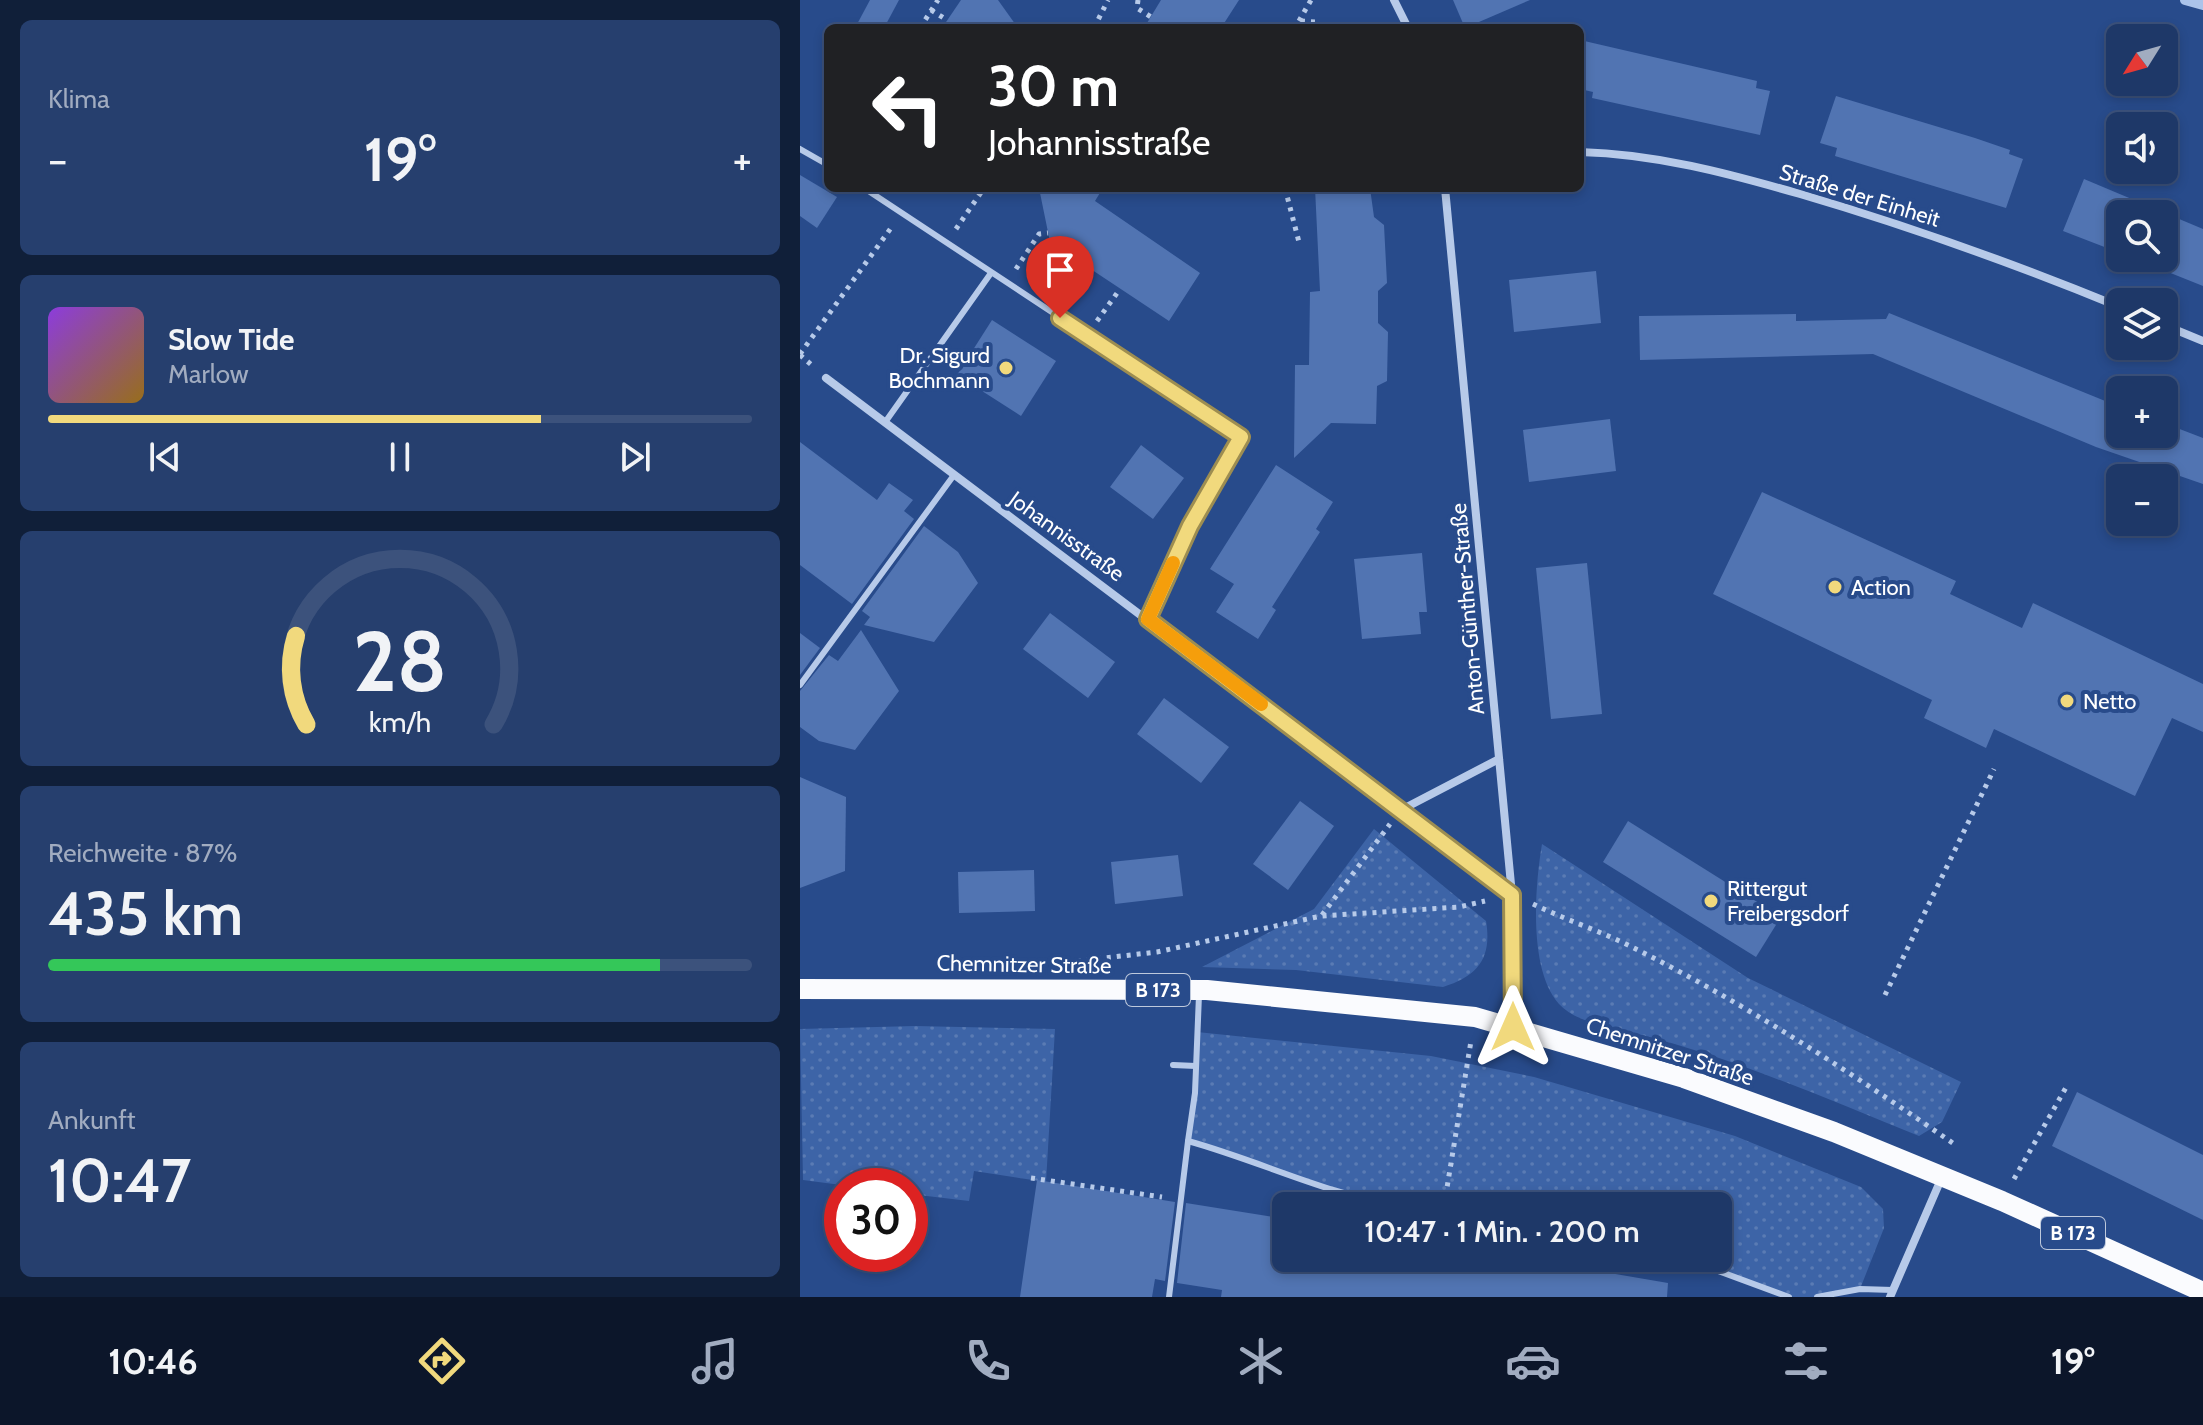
<!DOCTYPE html>
<html lang="de">
<meta charset="utf-8">
<style>
body{margin:0;font-family:Cabin,sans-serif;background:#263f6e;color:#f1f3f6;height:100vh;display:flex;flex-direction:column;font-size:30px;white-space:nowrap}
*{box-sizing:border-box;margin:0}
p{font-size:26px;color:#a1acc0}
.icon{flex:none;width:44px;height:44px;fill:none;stroke:currentColor;stroke-width:2;stroke-linecap:round;stroke-linejoin:round}
.map{position:relative;flex:1;overflow:hidden}
.drawer{display:flex;flex-direction:column;gap:20px;padding:20px;background:#101f39;width:800px}
.drawer>*{flex:none}
.guide{position:absolute;left:24px;top:24px;width:760px;height:168px;border-radius:12px;box-shadow:0 4px 12px #0003,0 0 0 2px #3c527c;background:#202124;color:#fff;overflow:hidden}
.needle{width:52px;rotate:233deg}
.tools{position:absolute;left:1306px;top:24px;display:grid;gap:16px}
.tools a{display:grid;place-items:center;width:72px;height:72px;border-radius:12px;background:#1e3868;box-shadow:0 4px 12px #0003,0 0 0 2px #3c527c;font-size:40px}
.speed{position:absolute;left:24px;top:1168px;display:flex;gap:16px;font-size:40px;font-weight:700;text-align:center}
.speed>*{display:grid;place-content:center;width:104px;height:104px;border-radius:50%;background:#1e3868;box-shadow:0 4px 12px #0003,0 0 0 2px #3c527c;line-height:1}
.speed .limit{border:12px solid #d22;background:#fff;color:#111}
.pin{position:absolute;display:grid;place-items:center;width:68px;height:68px;color:#fff;margin:-82px -34px;border-radius:50% 50% 50% 0;rotate:-45deg;box-shadow:0 0 8px #0007}
.pin .icon{rotate:45deg}
.me{position:absolute;width:88px;margin:-44px;rotate:0deg;stroke-linejoin:round;filter:drop-shadow(0 0 6px #0008)}
.turn{display:flex;align-items:center;gap:28px;height:168px;padding:0 32px;font-size:36px}
.turn .icon{width:104px;height:104px;stroke-width:2.5}
.turn b{display:block;font-size:56px;line-height:68px}
.big{font-size:60px;font-weight:600;line-height:1.1}
.drawer .card{flex:1;display:flex;flex-direction:column;justify-content:center;gap:12px;min-width:0;padding:0 28px;border-radius:12px;background:#263f6e}
.drawer .dial{align-items:center;gap:0}
.dial svg{height:208px;overflow:visible;fill:none;stroke:#3c527c;stroke-width:7;stroke-linecap:round;text-anchor:middle}
.dial text{fill:#f1f3f6;stroke:none}
.song{display:flex;align-items:center;gap:24px}
.cover{width:96px;height:96px;border-radius:12px;background:linear-gradient(135deg,hsl(270 70% 55%),hsl(40 70% 35%))}
.played{height:8px;border-radius:4px;background:linear-gradient(90deg,#f1d97d 70%,#3c527c 70%)}
.keys{display:flex;justify-content:space-around;direction:ltr}
.heat{display:flex;justify-content:space-between;align-items:center;font-size:44px;direction:ltr}
.charge{height:12px;border-radius:6px;background:linear-gradient(90deg,#34c759 87%,#3c527c 0)}
.trip{position:absolute;left:472px;top:1192px;width:460px;height:80px;border-radius:12px;background:#1e3868;box-shadow:0 4px 12px #0003,0 0 0 2px #3c527c;font-weight:600;line-height:80px;text-align:center}
.tabs{display:flex;height:128px;justify-content:space-around;align-items:center;background:#0c162a;color:#a1acc0}
.tabs .icon{width:56px;height:56px}
.tabs .selected{color:#f1d97d}
.tabs b{font-size:36px;color:#f1f3f6}
main{display:flex;flex:1;min-height:0}
.map>svg:first-child{display:block}
.grass{fill:url(#grass-dots)}
.lines{fill:none;stroke-linecap:round;stroke-linejoin:round}
.stream{stroke:#abc3ea;stroke-width:10}
.building{fill:#5174b2}
.path{stroke:#b7cae9;stroke-width:5;stroke-dasharray:4 6;stroke-linecap:butt}
.service{stroke:#b7cae9;stroke-width:6}
.minor{stroke:#b7cae9;stroke-width:8}
.primary{stroke:#fafbfe;stroke-width:20}
.route-casing{stroke:#9d8d51;stroke-width:20}
.route{stroke:#f1d97d;stroke-width:14}
.slow{stroke:#f59e0b;stroke-width:14}
.poi-dot{fill:#f1d97d;stroke:#284b8b;stroke-width:3}
.labels{text-anchor:middle;stroke-width:8;stroke-linejoin:round;paint-order:stroke}
.shield{fill:#284b8b;stroke:#bec9dc;stroke-width:2}
.shield-label{font-size:20px;font-weight:bold;fill:#fff}
.street-label{font-size:22px;fill:#fff;stroke:#284b8b}
.poi-label{font-size:22px;fill:#fff;stroke:#284b8b;text-anchor:start}
</style>
<main>
<section class="drawer">
<div class="card"><p>Klima</p>
<div class="heat"><a>−</a><b class="big">19°</b><a>+</a></div>
</div>
<div class="card">
<div class="song"><i class="cover"></i><div><b>Slow Tide</b><p>Marlow</p></div></div>
<div class="played"></div>
<div class="keys"><svg class="icon" aria-label="previous" viewBox="0 0 24 24"><path d="M18 5L8 12l10 7zM5 5v14"/></svg><svg class="icon" aria-label="pause" viewBox="0 0 24 24"><path d="M8 5v14M16 5v14"/></svg><svg class="icon" aria-label="next" viewBox="0 0 24 24"><path d="M6 5l10 7-10 7zM19 5v14"/></svg></div>
</div>
<div class="card dial"><svg viewBox="0 0 100 80">
<path d="M14 69A42 42 0 1 1 86 69"/>
<path d="M14 69A42 42 0 0 1 10 35" stroke="#f1d97d"/>
<text x="50" y="56" font-size="32" font-weight="700">28</text>
<text x="50" y="72" font-size="11">km/h</text>
</svg></div>
<div class="card"><p>Reichweite · 87%</p><b class="big">435 km</b><div class="charge"></div></div>
<div class="card"><p>Ankunft</p><b class="big">10:47</b></div>
</section>
<div class="map">
<svg width="1403" height="1297" viewBox="0 0 1403 1297">
<defs>
<pattern id="grass-dots" width="8" height="8" patternUnits="userSpaceOnUse" patternTransform="scale(2)"><rect width="8" height="8" fill="#3d64a7"/><path d="M2 2h.1M6 6h.1" fill="none" stroke="#5a7bb4" stroke-width="1.8" stroke-linecap="round"/></pattern>
</defs>
<rect width="100%" height="100%" fill="#284b8b"/>
<g class="grass">
<path d="M574 829 686 921C692 957 679 976 643 987L496 970 402 967 514 909Z"/>
<path d="M742 844 948 978 1161 1082 1142 1122 1119 1136C1027 1099 934 1058 838 1034 812 1027 778 1024 759 1004 728 969 735 886 742 844Z"/>
<path d="M115 1026 255 1029 246 1182 174 1171 169 1201 110 1194V1186H49L3 1180 0 1029Z"/>
<path d="M397 1032 631 1056 734 1077 935 1136 1061 1187 1083 1209 1084 1228 1060 1289 1017 1297H989L883 1258H918V1206H599L568 1201 388 1141Z"/>
</g>
<g class="lines">
<path class="stream" d="M1385 0 1403 5"/>
</g>
<g class="building">
<path d="M70 0H99L84 28H55Z"/>
<path d="M161 0H198L218 28H142Z"/>
<path d="M361 0H439L421 28H344Z"/>
<path d="M653 0H730L665 28Z"/>
<path d="M780 40 957 81 956 88 970 91 960 135 792 98 793 92 780 89Z"/>
<path d="M1036 96 1175 138 1210 150 1209 154 1223 159 1206 208 1035 156 1037 148 1020 143Z"/>
<path d="M0 175 37 197 17 228 0 216Z"/>
<path d="M1284 179 1403 229V286L1333 258H1364V214H1320V253L1263 231Z"/>
<path d="M239 188H303L295 201 400 273 369 321 250 242Z"/>
<path d="M515 188H570L574 217 584 225 587 283 578 291V323L588 332 587 381 577 386 576 424 531 423 494 458 495 365H509L510 292 520 291Z"/>
<path d="M796 271 801 323 714 332 709 280Z"/>
<path d="M1089 313 1320 407V434H1364V423L1403 438V484L1296 447 1073 354 840 360 839 316 996 314V321L1086 319Z"/>
<path d="M192 320 256 361 221 416 157 375Z"/>
<path d="M810 419 816 471 729 482 723 430Z"/>
<path d="M0 442 77 500 89 483 113 500 104 511 114 519 52 604 0 565Z"/>
<path d="M341 445 384 478 353 519 310 487Z"/>
<path d="M476 465 533 502 516 529 520 532 472 607 476 610 458 639 416 612 434 584 410 569Z"/>
<path d="M962 492 1156 581 1150 594 1222 628 1233 603 1403 684V732L1372 718 1335 796 1194 729 1186 748 1124 718 1132 700 913 594Z"/>
<path d="M124 526 158 552 178 583 134 642 64 625 70 617 62 611Z"/>
<path d="M622 553 627 612H619L621 634 562 639 554 559Z"/>
<path d="M787 563 802 714 751 719 736 568Z"/>
<path d="M250 613 315 662 288 698 223 649Z"/>
<path d="M61 630 99 691 55 750 19 741 0 727V691L29 655 38 661Z"/>
<path d="M0 633 20 648 0 675Z"/>
<path d="M364 698 429 747 401 783 337 734Z"/>
<path d="M0 777 46 797 45 871 0 888Z"/>
<path d="M500 801 534 826 488 890 453 864Z"/>
<path d="M828 821 981 917 956 957 803 862Z"/>
<path d="M378 855 383 896 315 904 311 862Z"/>
<path d="M234 870 235 911 159 913 158 872Z"/>
<path d="M1277 1092 1403 1155V1220L1252 1146Z"/>
<path d="M237 1180 375 1202 365 1281 355 1279 352 1297H220Z"/>
<path d="M386 1203 486 1219V1258H722L868 1283 867 1297H421L422 1290 377 1283Z"/>
</g>
<g class="lines">
<g class="path">
<path d="M338 0 337 8 351 17"/>
<path d="M131 10 147 20"/>
<path d="M499 21 511 0"/>
<path d="M120 28 138 0"/>
<path d="M294 28 308 0"/>
<path d="M495 28 499 21 517 22"/>
<path d="M485 188 500 246"/>
<path d="M156 229 184 188"/>
<path d="M216 269 239 234 248 233"/>
<path d="M297 321 320 289"/>
<path d="M0 354 91 228"/>
<path d="M0 355 14 367"/>
<path d="M733 904C764 919 797 930 828 945 943 1002 1052 1073 1157 1146"/>
<path d="M522 915 590 824"/>
<path d="M277 961 357 952 521 916 659 907 685 901"/>
<path d="M1085 995 1194 769"/>
<path d="M231 1178 362 1197"/>
<path d="M1214 1179 1268 1084"/>
<path d="M644 1206 671 1041"/>
</g>
<g class="service">
<path d="M0 149 28 165"/>
<path d="M64 188 441 437 390 526 348 619"/>
<path d="M86 421 191 273"/>
<path d="M0 685 154 475"/>
<path d="M399 995 395 1093 388 1141C460 1161 526 1194 599 1206"/>
<path d="M373 1065 396 1066"/>
<path d="M883 1258 989 1297"/>
<path d="M369 1297 388 1141"/>
<path d="M1017 1297 1060 1289 1093 1290"/>
</g>
<g class="minor">
<path d="M594 0 608 28"/>
<path d="M780 152C856 154 927 173 1000 194 1109 226 1215 264 1320 307"/>
<path d="M645 188 712 895 713 1027"/>
<path d="M1364 325 1403 341"/>
<path d="M26 378 712 895"/>
<path d="M601 810 699 759"/>
<path d="M1090 1297 1142 1177"/>
</g>
<path class="primary" d="M0 989 407 990 675 1017 884 1078 1034 1132 1202 1201 1403 1292"/>
</g>
<g class="lines">
<g class="route-casing">
<path id="route" d="M260 318 441 437 390 526 348 619 712 895 713 1027"/>
</g>
<use href="#route" class="route"/>
<path class="slow" d="M373 563 348 619 461 704"/>
</g>
<g class="poi-dot">
<circle cx="206" cy="368" r="8"/>
<circle cx="1035" cy="587" r="8"/>
<circle cx="1267" cy="701" r="8"/>
<circle cx="911" cy="901" r="8"/>
</g>
<g class="labels">
<g class="shield">
<rect x="326" y="974" width="64" height="32" rx="6"/>
<rect x="1241" y="1217" width="64" height="32" rx="6"/>
</g>
<g class="shield-label">
<text x="358" y="997">B 173</text>
<text x="1273" y="1240">B 173</text>
</g>
<g class="street-label">
<text transform="translate(1060 195) rotate(17)" y="8">Straße der Einheit</text>
<text transform="translate(267 536) rotate(36)" y="8">Johannisstraße</text>
<text transform="translate(667 609) rotate(-95)" y="8">Anton-Günther-Straße</text>
<text transform="translate(224 964) rotate(1)" y="8">Chemnitzer Straße</text>
<text transform="translate(870 1051) rotate(18)" y="8">Chemnitzer Straße</text>
</g>
<g class="poi-label">
<text x="190" y="363" text-anchor="end">Dr. Sigurd<tspan x="190" dy="25">Bochmann</tspan></text>
<text x="1051" y="595">Action</text>
<text x="1283" y="709">Netto</text>
<text x="927" y="896">Rittergut<tspan x="927" dy="25">Freibergsdorf</tspan></text>
</g>
</g>
</svg>
<div class="tools">
<a><svg class="needle" viewBox="-14 -14 28 28"><path d="M0-13l5 13h-10z" fill="#e53935"/><path d="M0 13l5-13h-10z" fill="#a1acc0"/></svg></a>
<a><svg class="icon" aria-label="sound" viewBox="0 0 24 24"><path d="M4 9h4l5-4v14l-5-4H4zM17 9q2 3 0 6"/></svg></a>
<a><svg class="icon" aria-label="search" viewBox="0 0 24 24"><circle cx="10" cy="10" r="6"/><path d="M15 15l6 6"/></svg></a>
<a><svg class="icon" aria-label="layers" viewBox="0 0 24 24"><path d="M12 4l9 5-9 5-9-5zM3 14l9 5 9-5"/></svg></a>
<a>+</a>
<a>−</a>
</div>
<div class="speed"><div class="limit">30</div></div>
<div class="pin" style="left:260px;top:318px;background:#d93025"><svg class="icon" aria-label="arrive" viewBox="0 0 24 24"><path d="M6 21V4h12l-3 4 3 4H6"/></svg></div>
<svg class="me" style="left:713px;top:1027px" viewBox="-20 -20 40 40"><path d="M0-17L14 15 0 8-14 15z" fill="#f1d97d" stroke="#fff" stroke-width="4"/></svg>
<div class="trip">10:47 · 1 Min. · 200 m</div>
<div class="guide">
<div class="turn"><svg class="icon" aria-label="left" viewBox="0 0 24 24"><path d="M17 20v-9H6M10 6l-5 5 5 5"/></svg><div><b>30 m</b>Johannisstraße</div></div>
</div>
</div>
</main>
<nav class="tabs">
<b>10:46</b>
<svg class="icon selected" aria-label="directions" viewBox="0 0 24 24"><path d="M12 3l9 9-9 9-9-9zM9 14v-3h6M13 9l2 2-2 2"/></svg>
<svg class="icon" aria-label="music" viewBox="0 0 24 24"><path d="M9 18V5l10-2v13"/><circle cx="6" cy="18" r="3"/><circle cx="16" cy="16" r="3"/></svg>
<svg class="icon" aria-label="phone" viewBox="0 0 24 24"><path d="M5 4h4l2 5-3 2q2 4 5 5l2-3 5 2v4C11 20 4 13 5 4z"/></svg>
<svg class="icon" aria-label="climate" viewBox="0 0 24 24"><path d="M12 3v18M4 7l16 10M4 17L20 7"/></svg>
<svg class="icon" aria-label="car" viewBox="0 0 24 24"><path d="M5 17H2v-5l4-1 3-4h7l3 4 3 1v5h-3M9 17h6M6 11h13"/><circle cx="7" cy="17" r="2"/><circle cx="17" cy="17" r="2"/></svg>
<svg class="icon" aria-label="filters" viewBox="0 0 24 24"><path d="M4 7h16M4 17h16"/><circle cx="9" cy="7" r="2"/><circle cx="15" cy="17" r="2"/></svg>
<b>19°</b>
</nav>
